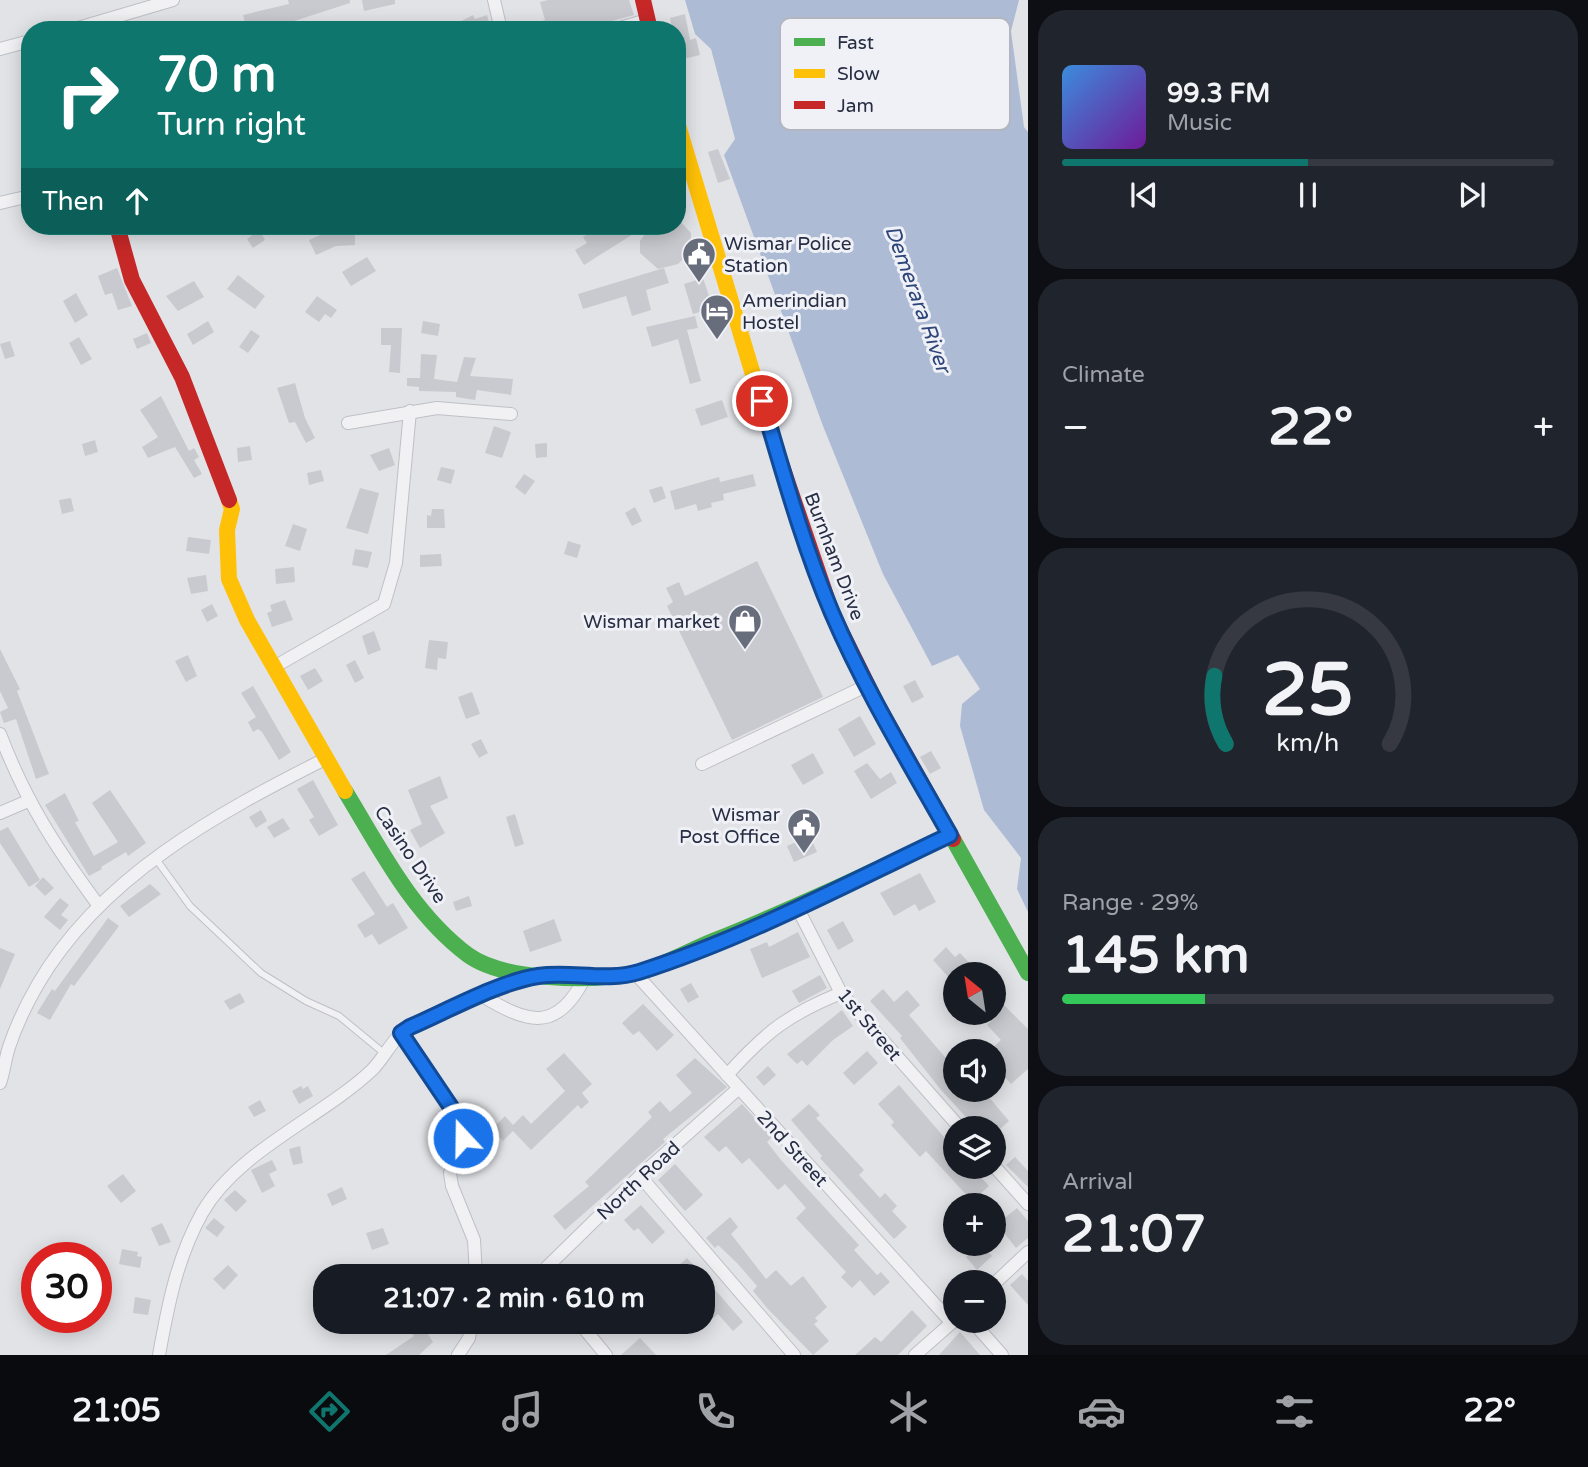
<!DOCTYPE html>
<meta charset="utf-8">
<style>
body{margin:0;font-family:"Varela Round",sans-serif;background:#20242c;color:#f1f3f6;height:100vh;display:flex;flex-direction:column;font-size:26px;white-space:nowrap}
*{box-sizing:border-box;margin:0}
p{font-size:23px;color:#9ea1a6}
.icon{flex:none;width:38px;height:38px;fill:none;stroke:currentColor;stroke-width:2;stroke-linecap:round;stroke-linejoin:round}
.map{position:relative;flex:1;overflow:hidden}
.drawer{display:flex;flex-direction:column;gap:10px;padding:10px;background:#0d0f14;width:560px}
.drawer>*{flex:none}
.banner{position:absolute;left:21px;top:21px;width:665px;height:214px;border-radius:28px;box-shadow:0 4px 18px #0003;background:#0f766e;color:#fff;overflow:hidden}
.needle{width:46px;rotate:330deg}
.tools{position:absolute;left:943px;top:962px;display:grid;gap:14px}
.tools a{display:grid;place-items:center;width:63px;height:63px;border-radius:50%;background:#171b24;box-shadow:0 4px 18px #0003;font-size:35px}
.speed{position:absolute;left:21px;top:1242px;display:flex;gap:14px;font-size:35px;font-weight:700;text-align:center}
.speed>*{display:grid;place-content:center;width:91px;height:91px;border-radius:50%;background:#171b24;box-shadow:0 4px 18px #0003;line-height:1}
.speed .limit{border:10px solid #d22;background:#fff;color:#111}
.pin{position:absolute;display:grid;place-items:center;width:60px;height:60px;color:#fff;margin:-30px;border:4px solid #fff;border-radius:50%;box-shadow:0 2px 7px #0007}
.me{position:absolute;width:77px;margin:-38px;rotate:339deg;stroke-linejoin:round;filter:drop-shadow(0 0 5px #0008)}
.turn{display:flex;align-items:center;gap:24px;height:147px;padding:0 21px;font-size:32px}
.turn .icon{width:91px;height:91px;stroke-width:2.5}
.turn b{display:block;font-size:49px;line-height:60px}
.then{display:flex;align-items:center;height:66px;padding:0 21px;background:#0003;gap:14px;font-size:26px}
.big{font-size:52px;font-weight:700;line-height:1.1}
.drawer .tile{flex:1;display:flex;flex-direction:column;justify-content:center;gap:10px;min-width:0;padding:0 24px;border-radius:28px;background:#20242c}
.drawer .dial{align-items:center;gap:0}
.dial svg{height:182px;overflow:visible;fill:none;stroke:#363941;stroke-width:7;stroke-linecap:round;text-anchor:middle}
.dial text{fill:#f1f3f6;stroke:none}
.song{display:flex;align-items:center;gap:21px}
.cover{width:84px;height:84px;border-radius:10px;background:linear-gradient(135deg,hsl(210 70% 55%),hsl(280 70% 35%))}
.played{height:7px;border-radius:4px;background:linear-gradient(90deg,#0f766e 50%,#363941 50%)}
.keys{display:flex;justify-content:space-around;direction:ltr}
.heat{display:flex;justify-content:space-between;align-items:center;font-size:38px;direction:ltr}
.charge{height:10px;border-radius:5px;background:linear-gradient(90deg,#34c759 29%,#363941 0)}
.trip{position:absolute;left:313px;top:1264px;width:402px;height:70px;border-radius:28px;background:#171b24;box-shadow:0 4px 18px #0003;font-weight:700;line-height:70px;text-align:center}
.dock{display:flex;height:112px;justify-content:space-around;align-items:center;background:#090b0e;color:#9ea1a6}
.dock .icon{width:49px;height:49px}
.dock .active{color:#0f766e}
.dock b{font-size:32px;color:#f1f3f6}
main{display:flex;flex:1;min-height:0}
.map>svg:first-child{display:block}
.water{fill:#aebbd5}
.building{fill:#c9cacf}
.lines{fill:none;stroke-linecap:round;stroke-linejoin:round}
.lane-casing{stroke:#bfc0c5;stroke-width:8}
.street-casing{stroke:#bfc0c5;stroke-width:14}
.lane{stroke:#f1f1f4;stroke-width:6}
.street{stroke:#f1f1f4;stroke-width:12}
.fast{stroke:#4caf50;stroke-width:16}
.slow{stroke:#ffc107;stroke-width:16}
.jam{stroke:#c62828;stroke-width:16}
.route-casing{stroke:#114b97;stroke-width:18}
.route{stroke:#1a73e8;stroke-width:12}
.labels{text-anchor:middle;stroke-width:6;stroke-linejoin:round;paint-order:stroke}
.poi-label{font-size:19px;fill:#272d42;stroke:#eff1f7;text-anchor:start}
.street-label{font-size:19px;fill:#272d42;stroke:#eff1f7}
.water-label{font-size:21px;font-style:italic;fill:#2d4579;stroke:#eff1f7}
.key{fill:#eff1f7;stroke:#b3b6c1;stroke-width:2}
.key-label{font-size:19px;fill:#272d42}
</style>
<main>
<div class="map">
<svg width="1028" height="1355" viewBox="0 0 1028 1355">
<rect width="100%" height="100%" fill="#e2e3e7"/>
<path class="water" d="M685 0H1019L1011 31 1024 127 1028 132V912L1017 889 1021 858 984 810 960 726 962 704 980 689 958 655 932 666 883 574 823 426 724 155 735 139 711 49 695 34Z"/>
<g class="building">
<path d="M288 0H350V3L282 25 247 30 243 15 289 4Z"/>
<path d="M362 0H395V4L364 11Z"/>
<path d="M548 0H629L634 15 579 30H522L521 27 545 20 540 2Z"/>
<path d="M685 14 690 40 696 38 700 55 683 59 677 30 672 28 670 18Z"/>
<path d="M473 15 475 19 487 15 491 30H444Z"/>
<path d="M718 149 730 179 718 183 708 152Z"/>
<path d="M677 218 691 233V251L678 264 658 269 640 253V241L651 226H677Z"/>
<path d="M341 226V230H355V245L336 246 316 255 309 240Z"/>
<path d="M601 226H646L584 265 575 250 587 243 583 237Z"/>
<path d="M259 230 265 240 253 248 247 239Z"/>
<path d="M367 257 376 271 351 286 342 272Z"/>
<path d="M117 268 132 306 118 310 112 293 105 295 98 276Z"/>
<path d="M664 268 669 283 646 290 651 310 632 316 626 296 583 309 578 294Z"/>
<path d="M238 275 265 296 255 309 227 289Z"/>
<path d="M703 278 713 308 693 314 684 284Z"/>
<path d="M194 281 204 297 178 311 166 296Z"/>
<path d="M76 293 88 315 75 323 63 301Z"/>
<path d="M317 296 337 310 331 318 325 314 319 322 305 312Z"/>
<path d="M695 316 698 328 687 330 701 381 690 384 678 339 652 347 646 327Z"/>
<path d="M208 321 214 332 193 345 187 334Z"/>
<path d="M423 321 440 324 438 336 421 333Z"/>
<path d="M381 328H402L400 373 389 372 391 345H381Z"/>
<path d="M251 330 260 336 248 353 239 347Z"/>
<path d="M147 333 151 343 137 349 133 339Z"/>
<path d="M79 337 92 359 81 365 69 343Z"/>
<path d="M10 341 15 356 5 359 0 344Z"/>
<path d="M421 354 437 355 434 379 457 382 464 357 476 358 470 376 513 379 511 395 477 390 475 400 456 397V392L419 391V387L407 386V378H420Z"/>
<path d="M295 383 305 418 315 438 306 443 295 422 289 423 277 388Z"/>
<path d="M161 396 189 451 194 448 199 457 194 460 202 474 194 478 175 447 148 458 142 447 158 437 140 410Z"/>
<path d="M722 400 728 417 701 426 695 409Z"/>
<path d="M494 426 511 432 502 458 485 453Z"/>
<path d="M95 440 98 452 85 456 82 444Z"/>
<path d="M547 443V457L536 458 535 444Z"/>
<path d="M250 446 252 460 238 462 237 448Z"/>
<path d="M389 448 395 465 379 471 370 455Z"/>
<path d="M441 467 455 470 451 484 437 480Z"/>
<path d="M321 470 324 481 309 485 307 473Z"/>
<path d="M524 474 535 481 525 495 515 487Z"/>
<path d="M753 474 756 486 723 494 724 500 711 503 712 507 698 511 696 504 675 510 670 491 719 477 720 482Z"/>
<path d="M662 486 666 498 654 503 649 490Z"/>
<path d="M360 488 379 493 368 534 346 528Z"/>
<path d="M71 498 74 511 62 514 59 500Z"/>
<path d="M635 507 642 521 632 526 625 513Z"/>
<path d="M432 509H444L445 528H427V515L431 516Z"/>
<path d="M293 524 307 529 300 551 285 546Z"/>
<path d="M188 537 211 540 209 554 186 551Z"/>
<path d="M568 541 581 545 577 558 564 554Z"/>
<path d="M355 549 372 552 368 568 352 565Z"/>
<path d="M441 554 442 566 420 567V555Z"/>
<path d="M757 561 823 697 732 740 667 606 673 602 666 588 679 582 685 596Z"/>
<path d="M294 567 295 582 276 584 275 569Z"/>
<path d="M206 575 208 591 191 594 187 578Z"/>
<path d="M285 600 293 620 272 627 267 613 272 611 270 605Z"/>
<path d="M212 604 218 616 207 622 201 610Z"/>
<path d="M374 631 381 650 368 655 362 636Z"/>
<path d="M429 640 448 642 446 659 438 658 437 670 425 668Z"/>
<path d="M0 649 20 689 17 691 49 774 36 779 16 719 4 723 0 712 8 708 0 691Z"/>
<path d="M188 655 197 676 186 682 175 661Z"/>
<path d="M355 660 364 678 355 683 346 665Z"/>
<path d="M315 668 323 681 308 690 300 676Z"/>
<path d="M915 680 924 697 912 703 903 686Z"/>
<path d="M253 686 291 752 279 760 262 732 258 729 253 732 248 722 256 717 241 693Z"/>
<path d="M472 692 480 714 466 719 458 697Z"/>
<path d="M860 716 876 744 854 757 838 729Z"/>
<path d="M481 739 488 753 479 758 471 744Z"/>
<path d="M931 751 941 768 930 774 920 757Z"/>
<path d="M813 753 824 773 803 785 791 765Z"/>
<path d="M867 763 880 779 891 772 897 783 871 799 854 771Z"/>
<path d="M440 776 448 798 430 806 445 833 420 848 410 830 422 824 408 790Z"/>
<path d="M313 780 338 825 319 836 309 820 314 817 297 789Z"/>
<path d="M110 790 146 843 128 856 126 852 101 867 102 869 89 876 45 805 65 793 79 821 75 822 94 856 118 842 92 803Z"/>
<path d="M261 810 267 821 256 828 249 817Z"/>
<path d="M515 814 524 844 515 847 506 817Z"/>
<path d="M283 818 290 829 274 838 267 827Z"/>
<path d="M8 827 40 880 29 887 0 843V831Z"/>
<path d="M810 836 817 852 794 862 787 846Z"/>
<path d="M364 871 387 907 393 903 408 928 379 945 372 934 365 938 357 925 375 914 351 879Z"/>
<path d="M920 873 936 902 919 911 915 904 894 916 880 893Z"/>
<path d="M43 877 54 888 45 896 35 886Z"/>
<path d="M150 884 161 894 129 917 120 906Z"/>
<path d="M469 896 472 906 456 911 453 902Z"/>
<path d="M60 898 69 905 61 915 68 920 60 930 44 917Z"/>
<path d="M108 918 119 926 74 986 71 984 50 1020 37 1013 52 989 55 991Z"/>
<path d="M554 919 562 941 530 952 523 931Z"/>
<path d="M843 921 854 941 838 950 827 930Z"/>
<path d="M798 932 810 957 762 978 750 949 767 942 769 947Z"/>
<path d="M946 947 955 957 960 953 980 975H956L951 980 933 960Z"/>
<path d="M0 948 15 954 0 989Z"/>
<path d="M820 975 827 988 799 1003 792 991Z"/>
<path d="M691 983 699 997 688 1003 680 989Z"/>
<path d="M883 989 894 1002 907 990 920 1005 909 1015 956 1070V1090H974L982 1099 987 1095 1009 1121 1000 1129H977L941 1090 900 1038 902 1036 870 1001Z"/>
<path d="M240 993 245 1002 230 1010 224 1001Z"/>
<path d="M994 995 1028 1029V1069L1011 1084 994 1065V1052H988L1001 1040 987 1025 991 1021 984 1013H994Z"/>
<path d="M643 1004 674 1035 657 1051 639 1031 633 1035 622 1023Z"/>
<path d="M842 1010 853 1026 833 1040 807 1066 802 1060 797 1064 787 1054Z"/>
<path d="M867 1051 878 1063 854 1085 843 1073Z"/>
<path d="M564 1053 592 1084 582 1093 589 1102 581 1109 578 1105 531 1150 513 1131 503 1141 492 1129 505 1116 513 1125 523 1115 531 1124 565 1091 546 1069Z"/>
<path d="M695 1058 727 1087 663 1139 665 1142 565 1230 553 1216 589 1186 585 1182 652 1117 648 1112 660 1101 670 1112 692 1093 676 1075Z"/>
<path d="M768 1066 776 1075 764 1086 756 1077Z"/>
<path d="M899 1085 956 1151V1167H971L989 1186 972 1201 926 1151 920 1157 891 1125 894 1122 878 1104Z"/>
<path d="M301 1086 303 1089 308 1086 313 1096 299 1104 292 1091Z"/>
<path d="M260 1100 266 1111 254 1117 248 1107Z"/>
<path d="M742 1104 772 1137 767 1142 781 1160 859 1245 854 1250 877 1275 881 1272 890 1282 874 1296 860 1280 852 1288 841 1277 846 1272 796 1218 806 1208 785 1184 778 1190 749 1158 742 1164 726 1146 719 1152 704 1137Z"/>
<path d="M809 1104 820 1115 816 1118 864 1170 859 1175 880 1198 885 1193 897 1206 892 1211 907 1227 894 1239 820 1158 822 1156 791 1120Z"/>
<path d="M300 1146 303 1163 293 1165 289 1149Z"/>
<path d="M1015 1157 1028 1171V1187L1006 1165Z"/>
<path d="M272 1160 277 1170 269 1174 275 1186 262 1193 251 1170Z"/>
<path d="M675 1164 703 1195 685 1211 658 1180Z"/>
<path d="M123 1174 136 1191 121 1203 107 1186Z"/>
<path d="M342 1187 347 1199 332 1206 327 1194Z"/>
<path d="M235 1190 247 1201 236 1212 224 1200Z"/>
<path d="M641 1205 665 1232 652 1244 638 1228 634 1231 624 1220Z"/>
<path d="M1017 1208 1028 1221V1238L1016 1248 997 1224Z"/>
<path d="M730 1217 738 1227 731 1234 766 1279 776 1270 791 1286 803 1276 827 1307 815 1318 818 1321 814 1324 829 1341 813 1355 768 1309 753 1291 757 1286 737 1263 718 1245 715 1248 706 1238Z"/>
<path d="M214 1218 225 1227 217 1237 205 1228Z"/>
<path d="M162 1223 171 1242 159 1246 151 1228Z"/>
<path d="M383 1228 389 1244 372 1250 366 1233Z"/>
<path d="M982 1244 992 1256 977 1270 966 1257Z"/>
<path d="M122 1249 138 1252 137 1256 142 1257 140 1268 119 1264Z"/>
<path d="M687 1258 703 1276H675L682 1270 678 1266Z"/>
<path d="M228 1265 238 1275 224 1290 213 1279Z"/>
<path d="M971 1269 984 1283H968L963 1276Z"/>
<path d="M1022 1274 1028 1281V1305L1010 1285Z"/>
<path d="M704 1277 743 1322 733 1331 718 1314 710 1321 704 1313Z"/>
<path d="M135 1297 151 1300 148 1315 133 1313Z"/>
<path d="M912 1310 927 1326 898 1355H855L875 1337 881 1342Z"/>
<path d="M422 1325 433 1342 419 1355H386L414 1336 412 1334Z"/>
<path d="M960 1332 980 1355H939Z"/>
<path d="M640 1338 656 1355H621Z"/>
</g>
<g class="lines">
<g class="lane-casing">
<path id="lane" d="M156 859 190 906 261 973 306 1001 339 1016 385 1054"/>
</g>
<g class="street-casing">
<g id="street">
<path d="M494 0 501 30"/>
<path d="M71 30 173 0"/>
<path d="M613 30 647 20"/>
<path d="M0 49 30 41"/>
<path d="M0 203 30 196"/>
<path d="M348 423 437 408 511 414"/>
<path d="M274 667 384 604 396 563 410 411"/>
<path d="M0 734C26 802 56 848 99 906"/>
<path d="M702 764 868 685"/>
<path d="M0 813 28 801"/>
<path d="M797 907 841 993 961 1129"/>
<path d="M635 973 951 1322"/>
<path d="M481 995C527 1023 557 1034 585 977"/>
<path d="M401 1033 463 1125 462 1138 450 1173 452 1186 474 1240 476 1276"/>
<path d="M727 1075C766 1032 787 1015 841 993"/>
<path d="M0 1083C4 1072 5 1059 9 1047 16 1026 27 1003 38 984 101 876 218 813 325 759"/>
<path d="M994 1166 1028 1204"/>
<path d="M640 1176 794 1355"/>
<path d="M544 1276 547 1267 640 1176 739 1088"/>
<path d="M994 1284 1028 1252"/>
<path d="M578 1321 606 1355"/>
<path d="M972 1321 1002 1355"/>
<path d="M159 1355C168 1305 177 1258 202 1213 237 1151 321 1118 372 1070 386 1056 393 1036 411 1027 450 1006 493 991 535 977"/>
<path d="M458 1355 469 1338 472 1321"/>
<path d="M915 1355 956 1319"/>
</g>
</g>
<use href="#lane" class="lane"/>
<use href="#street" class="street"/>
<g class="fast">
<path d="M345 791C381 850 412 913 468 955 504 981 592 982 634 973 661 967 688 951 713 941 793 909 871 872 950 835"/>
<path d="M953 839 1028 973"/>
</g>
<g class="slow">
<path d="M677 122 770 431"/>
<path d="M229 500 232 509 227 530 229 579 247 620 345 791"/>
</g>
<g class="jam">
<path d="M643 0 650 30"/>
<path d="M117 226 132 280 182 377 229 500"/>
<path d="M770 431 832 613 878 706 953 839"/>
</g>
</g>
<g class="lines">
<g class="route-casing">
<path id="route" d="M463 1138V1125L401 1033 410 1027C447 1011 499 982 538 976 571 971 606 982 639 972 746 938 848 883 950 835 909 762 865 690 832 613 803 545 783 472 762 401"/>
</g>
<use href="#route" class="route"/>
</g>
<defs>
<g id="civic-pin" transform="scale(1.75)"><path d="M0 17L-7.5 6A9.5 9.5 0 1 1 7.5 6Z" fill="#686d7c" stroke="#eff1f7"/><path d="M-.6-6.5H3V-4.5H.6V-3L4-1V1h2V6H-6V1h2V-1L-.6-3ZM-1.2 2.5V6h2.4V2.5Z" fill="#fff"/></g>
<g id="hotel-pin" transform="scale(1.75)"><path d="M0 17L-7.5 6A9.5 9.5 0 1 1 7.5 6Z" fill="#686d7c" stroke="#eff1f7"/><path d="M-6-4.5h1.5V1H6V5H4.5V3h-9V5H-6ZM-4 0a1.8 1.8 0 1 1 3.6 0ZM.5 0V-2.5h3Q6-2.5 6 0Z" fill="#fff"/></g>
<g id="shop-pin" transform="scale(1.75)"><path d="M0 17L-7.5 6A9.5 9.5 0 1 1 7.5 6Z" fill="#686d7c" stroke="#eff1f7"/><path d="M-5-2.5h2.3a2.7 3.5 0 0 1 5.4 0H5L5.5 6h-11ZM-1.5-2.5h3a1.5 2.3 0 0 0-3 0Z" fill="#fff"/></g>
</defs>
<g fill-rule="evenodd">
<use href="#civic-pin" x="699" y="254"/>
<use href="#hotel-pin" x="717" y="311"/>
<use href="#shop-pin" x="745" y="621"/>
<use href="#civic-pin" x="804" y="825"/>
</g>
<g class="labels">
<g class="poi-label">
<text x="724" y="250">Wismar Police<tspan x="724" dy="22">Station</tspan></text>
<text x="742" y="307">Amerindian<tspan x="742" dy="22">Hostel</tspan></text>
<text x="720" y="628" text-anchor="end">Wismar market</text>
<text x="780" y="821" text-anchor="end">Wismar<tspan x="780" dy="22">Post Office</tspan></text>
</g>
<g class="street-label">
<text transform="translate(835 556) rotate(69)" y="7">Burnham Drive</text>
<text transform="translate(411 854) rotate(56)" y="7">Casino Drive</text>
<text transform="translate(870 1024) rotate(50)" y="7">1st Street</text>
<text transform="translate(793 1148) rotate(48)" y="7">2nd Street</text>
<text transform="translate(638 1180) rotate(-43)" y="7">North Road</text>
</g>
<g class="water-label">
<text transform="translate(918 299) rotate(70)" y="7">Demerara River</text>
</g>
</g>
<rect x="780" y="18" width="230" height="112" rx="10" class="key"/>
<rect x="794" y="38" width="31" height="8" fill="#4caf50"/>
<rect x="794" y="69" width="31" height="9" fill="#ffc107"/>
<rect x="794" y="101" width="31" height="8" fill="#c62828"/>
<g class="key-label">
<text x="837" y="49">Fast</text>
<text x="837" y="80">Slow</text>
<text x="837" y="112">Jam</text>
</g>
</svg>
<div class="tools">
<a><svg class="needle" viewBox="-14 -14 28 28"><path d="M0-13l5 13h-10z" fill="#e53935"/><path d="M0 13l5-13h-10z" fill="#9ea1a6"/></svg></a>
<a><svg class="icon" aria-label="sound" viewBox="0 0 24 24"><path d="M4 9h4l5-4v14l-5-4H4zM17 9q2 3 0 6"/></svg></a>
<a><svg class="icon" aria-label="layers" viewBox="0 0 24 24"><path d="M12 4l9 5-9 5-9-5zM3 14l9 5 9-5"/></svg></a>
<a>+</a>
<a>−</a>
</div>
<div class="speed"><div class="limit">30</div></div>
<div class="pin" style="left:762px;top:401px;background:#d93025"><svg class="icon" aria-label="arrive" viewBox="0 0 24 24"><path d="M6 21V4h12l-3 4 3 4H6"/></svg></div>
<svg class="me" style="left:463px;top:1138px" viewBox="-20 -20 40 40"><circle r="17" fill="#1a73e8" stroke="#fff" stroke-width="3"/><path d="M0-11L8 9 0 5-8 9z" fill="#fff"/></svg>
<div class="trip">21:07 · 2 min · 610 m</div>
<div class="banner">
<div class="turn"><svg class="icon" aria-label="right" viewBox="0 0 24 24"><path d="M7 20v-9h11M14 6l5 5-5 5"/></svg><div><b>70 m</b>Turn right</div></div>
<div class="then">Then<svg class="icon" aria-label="ahead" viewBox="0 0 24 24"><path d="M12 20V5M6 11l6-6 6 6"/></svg></div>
</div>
</div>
<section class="drawer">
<div class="tile">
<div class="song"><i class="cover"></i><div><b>99.3 FM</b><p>Music</p></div></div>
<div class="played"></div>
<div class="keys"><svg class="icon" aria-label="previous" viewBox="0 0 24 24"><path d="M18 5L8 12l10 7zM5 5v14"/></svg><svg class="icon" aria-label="pause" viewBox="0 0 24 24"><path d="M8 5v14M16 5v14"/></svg><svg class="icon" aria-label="next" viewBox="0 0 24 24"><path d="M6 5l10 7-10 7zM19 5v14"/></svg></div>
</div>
<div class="tile"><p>Climate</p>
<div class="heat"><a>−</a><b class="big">22°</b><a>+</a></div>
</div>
<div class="tile dial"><svg viewBox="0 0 100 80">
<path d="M14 69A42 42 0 1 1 86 69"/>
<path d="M14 69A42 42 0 0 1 9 39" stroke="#0f766e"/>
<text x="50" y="56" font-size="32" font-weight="700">25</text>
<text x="50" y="72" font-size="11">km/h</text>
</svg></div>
<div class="tile"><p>Range · 29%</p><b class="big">145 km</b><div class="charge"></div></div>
<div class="tile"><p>Arrival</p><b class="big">21:07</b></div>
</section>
</main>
<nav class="dock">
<b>21:05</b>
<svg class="icon active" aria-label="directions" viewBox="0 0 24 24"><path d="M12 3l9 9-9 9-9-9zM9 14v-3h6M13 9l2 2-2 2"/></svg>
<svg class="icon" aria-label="music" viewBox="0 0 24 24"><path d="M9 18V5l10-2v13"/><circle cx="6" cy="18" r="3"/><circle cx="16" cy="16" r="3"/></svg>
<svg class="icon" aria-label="phone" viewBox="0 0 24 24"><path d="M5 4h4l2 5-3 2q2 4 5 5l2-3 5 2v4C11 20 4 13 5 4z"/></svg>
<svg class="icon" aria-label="climate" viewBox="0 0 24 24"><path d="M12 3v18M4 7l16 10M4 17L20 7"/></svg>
<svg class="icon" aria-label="car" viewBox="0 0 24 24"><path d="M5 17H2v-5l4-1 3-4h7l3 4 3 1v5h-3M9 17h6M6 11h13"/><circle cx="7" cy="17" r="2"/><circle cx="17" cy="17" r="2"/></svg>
<svg class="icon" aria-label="filters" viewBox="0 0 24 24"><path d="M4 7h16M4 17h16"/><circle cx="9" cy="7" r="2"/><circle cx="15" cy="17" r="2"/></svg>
<b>22°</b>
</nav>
